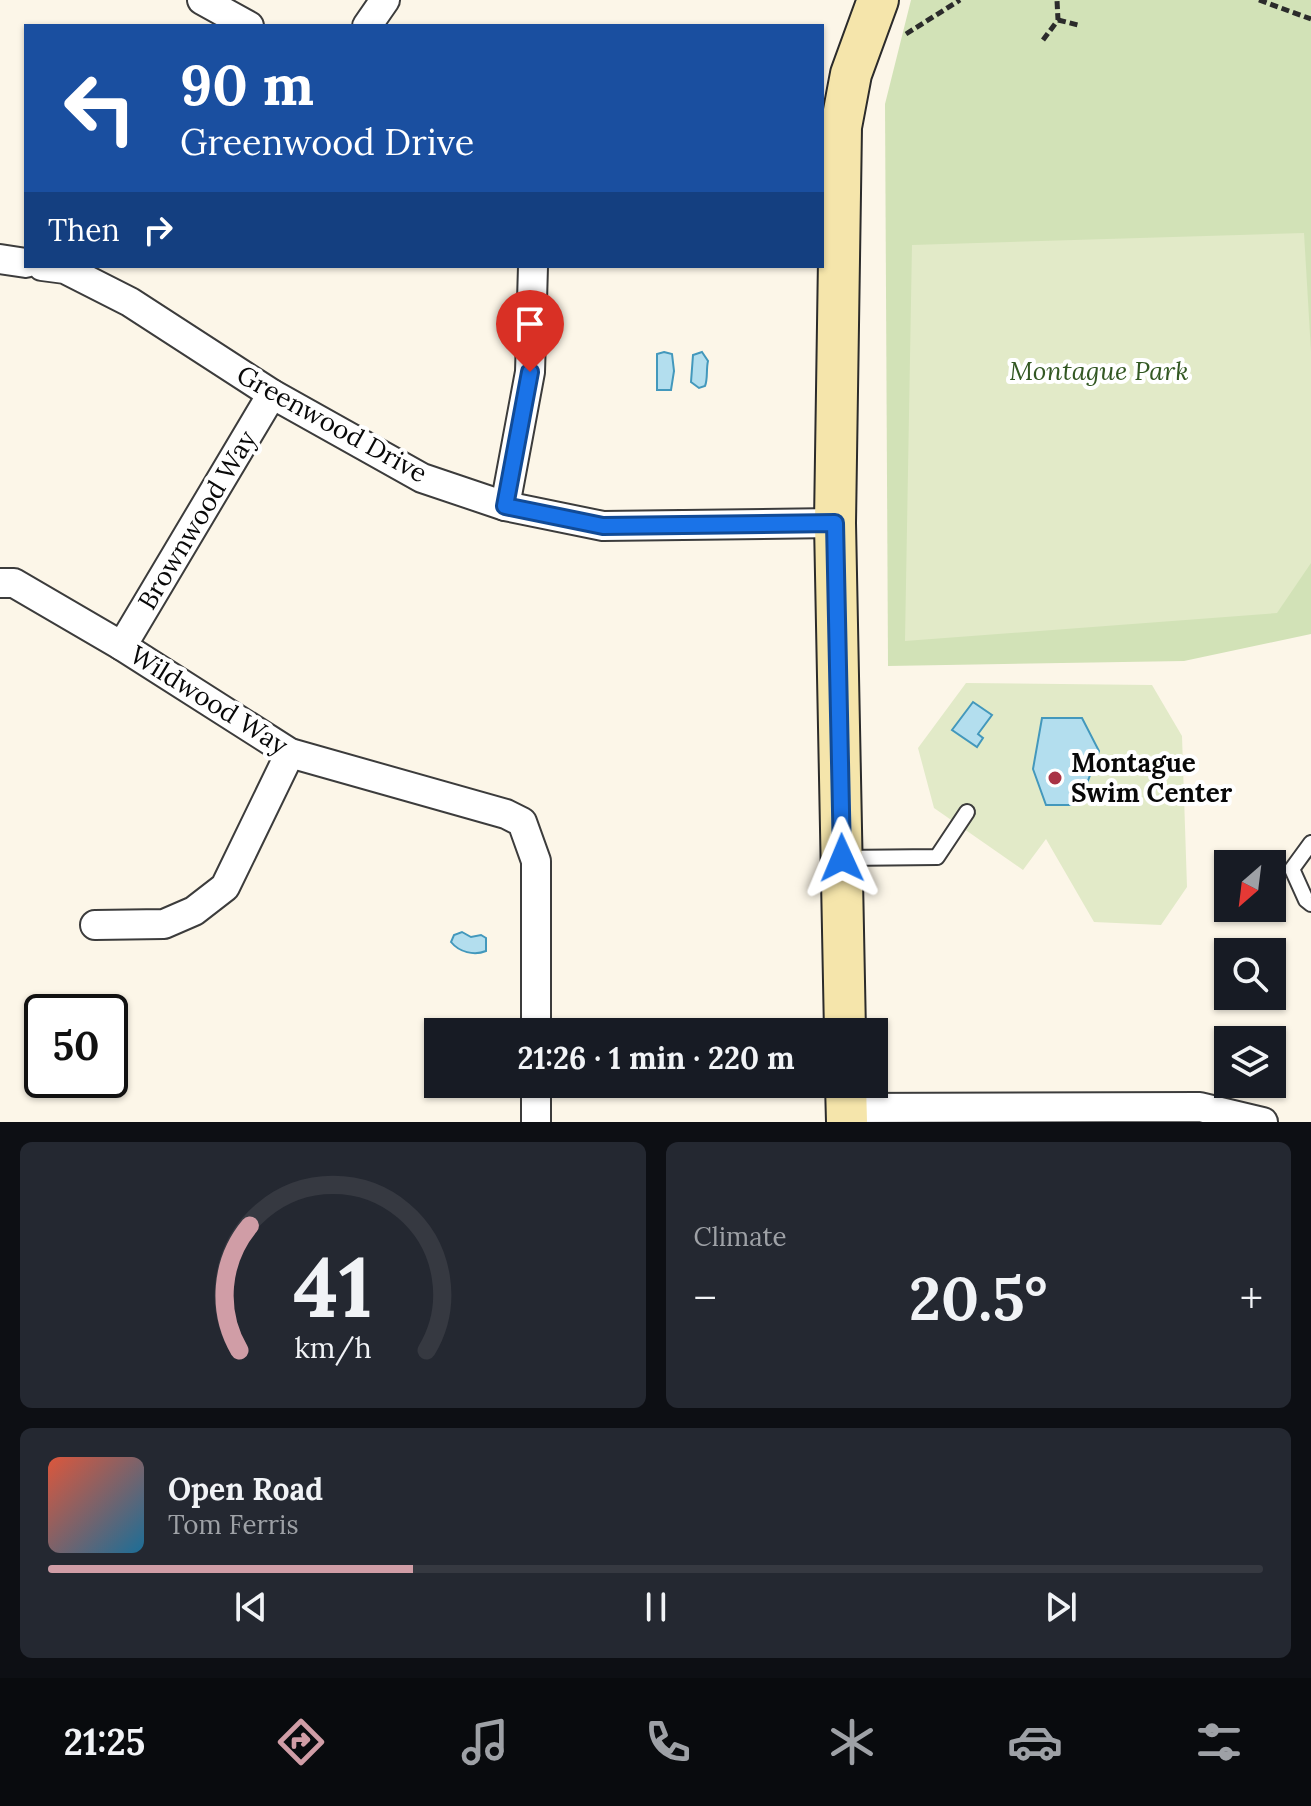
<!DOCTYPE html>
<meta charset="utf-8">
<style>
body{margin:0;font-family:Lora,serif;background:#242831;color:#f1f3f6;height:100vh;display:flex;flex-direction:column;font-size:30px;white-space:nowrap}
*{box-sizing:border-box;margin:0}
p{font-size:26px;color:#9ea1a6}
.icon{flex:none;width:44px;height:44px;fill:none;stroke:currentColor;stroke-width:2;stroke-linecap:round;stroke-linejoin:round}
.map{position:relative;height:1122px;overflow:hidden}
.drawer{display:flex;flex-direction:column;gap:20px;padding:20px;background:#0d0f14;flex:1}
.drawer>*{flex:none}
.hud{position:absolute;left:24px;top:24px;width:800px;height:244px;border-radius:0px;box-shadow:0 2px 6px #0004;background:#1a4fa0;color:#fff;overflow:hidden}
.needle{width:52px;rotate:208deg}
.controls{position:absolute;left:1214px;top:850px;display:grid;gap:16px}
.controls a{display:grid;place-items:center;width:72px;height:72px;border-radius:0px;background:#171b24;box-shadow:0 2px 6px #0004;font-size:40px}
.speed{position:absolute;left:24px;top:994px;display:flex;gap:16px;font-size:40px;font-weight:700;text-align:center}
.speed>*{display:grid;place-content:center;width:104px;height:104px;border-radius:50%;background:#171b24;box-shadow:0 2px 6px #0004;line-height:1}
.speed .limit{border:4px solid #111;border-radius:12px;background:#fff;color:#111}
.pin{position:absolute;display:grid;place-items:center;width:68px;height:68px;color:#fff;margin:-82px -34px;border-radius:50% 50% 50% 0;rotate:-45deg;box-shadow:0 0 8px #0007}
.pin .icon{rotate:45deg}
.me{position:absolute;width:88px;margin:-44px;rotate:359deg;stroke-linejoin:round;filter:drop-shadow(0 0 6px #0008)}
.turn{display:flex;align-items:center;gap:28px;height:168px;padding:0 24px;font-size:36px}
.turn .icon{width:104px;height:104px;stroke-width:2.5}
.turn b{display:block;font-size:56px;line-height:68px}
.then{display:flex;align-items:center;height:76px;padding:0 24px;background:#0003;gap:16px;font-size:30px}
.big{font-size:60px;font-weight:800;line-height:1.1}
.drawer .widget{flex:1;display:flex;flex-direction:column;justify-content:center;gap:12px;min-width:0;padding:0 28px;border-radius:12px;background:#242831}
.drawer .dial{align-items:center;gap:0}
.dial svg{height:208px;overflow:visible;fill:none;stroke:#363941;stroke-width:7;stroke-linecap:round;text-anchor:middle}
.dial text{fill:#f1f3f6;stroke:none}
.song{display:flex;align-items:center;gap:24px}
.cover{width:96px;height:96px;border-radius:12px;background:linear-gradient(135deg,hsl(10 70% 55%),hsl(200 70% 35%))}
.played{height:8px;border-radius:4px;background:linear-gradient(90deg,#d09da6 30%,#363941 30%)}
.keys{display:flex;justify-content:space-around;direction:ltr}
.heat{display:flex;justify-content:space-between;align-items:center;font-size:44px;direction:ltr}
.drawer .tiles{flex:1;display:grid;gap:20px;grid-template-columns:1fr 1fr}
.widget:last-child{grid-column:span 2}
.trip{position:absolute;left:424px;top:1018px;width:464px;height:80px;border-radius:0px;background:#171b24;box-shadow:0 2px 6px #0004;font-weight:800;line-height:80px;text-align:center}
.dock{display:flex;height:128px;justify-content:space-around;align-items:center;background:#090b0e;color:#9ea1a6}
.dock .icon{width:56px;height:56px}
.dock .current{color:#d09da6}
.dock b{font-size:36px;color:#f1f3f6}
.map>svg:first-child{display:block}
.green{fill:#d2e2b7}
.pitch{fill:#e2eac8}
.water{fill:#b3deee;stroke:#4398bc;stroke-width:2}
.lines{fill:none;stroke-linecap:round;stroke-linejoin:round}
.lane-casing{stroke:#3c3c3c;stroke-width:18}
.street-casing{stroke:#3c3c3c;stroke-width:32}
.secondary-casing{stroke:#2b2b2b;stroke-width:44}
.path{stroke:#2b2b2b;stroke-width:5;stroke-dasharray:8 4;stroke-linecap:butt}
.lane{stroke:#fff;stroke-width:14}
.street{stroke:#fff;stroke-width:28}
.secondary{stroke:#f5e5ab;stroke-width:40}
.route-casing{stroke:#114b97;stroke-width:20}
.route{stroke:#1a73e8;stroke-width:14}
.poi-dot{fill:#a83345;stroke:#fff;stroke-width:3}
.labels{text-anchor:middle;stroke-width:8;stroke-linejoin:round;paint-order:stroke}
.park-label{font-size:26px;font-style:italic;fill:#335823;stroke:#fff}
.street-label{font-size:26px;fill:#090909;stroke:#fff}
.poi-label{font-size:26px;font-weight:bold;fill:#090909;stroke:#fff;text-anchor:start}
</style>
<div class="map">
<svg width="1311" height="1122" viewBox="0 0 1311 1122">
<rect width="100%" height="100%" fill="#fcf6e8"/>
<path class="green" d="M911 0H1311V634L1184 661 888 666 885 104Z"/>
<g class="pitch">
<path d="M1304 233 1311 352V563L1277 613 905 641 912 245Z"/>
<path d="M966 683 1152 685 1182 736 1187 887 1161 925 1094 922 1046 839 1023 870 934 808 918 748Z"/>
</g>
<g class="water">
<path d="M664 352 672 354 674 371 671 390H657V354Z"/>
<path d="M702 352 708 361C706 369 708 379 705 386L699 388 691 382 693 355Z"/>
<path d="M973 702 992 715 978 734 983 738 977 747 952 730Z"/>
<path d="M1042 718H1082L1099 751 1079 805H1046L1033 769Z"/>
<path d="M462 932 471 937 481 935 486 938V951C474 956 459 952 451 942L454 935Z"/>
</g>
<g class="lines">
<g class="lane-casing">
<g id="lane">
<path d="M1311 843 1292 869 1306 900 1311 904"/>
<path d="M842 858 937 857 967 812"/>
</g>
</g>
<g class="street-casing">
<g id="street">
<path d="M202 0 249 26"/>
<path d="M367 26 385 0"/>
<path d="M0 259 26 263"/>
<path d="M42 266 65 269 130 302 272 394 422 478 505 506 603 526 835 523"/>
<path d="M505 506 530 372 533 266"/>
<path d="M0 583H14L122 646 290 753 506 814 522 822 536 861V1032"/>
<path d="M122 646 272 394"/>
<path d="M95 925 164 924 194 911 225 887 290 753"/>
<path d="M847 1108 1200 1107 1263 1122"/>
<path d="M536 1122V1084"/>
</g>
</g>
<g class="secondary-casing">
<g id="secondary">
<path d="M845 1032 835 523 841 127 851 74 878 0"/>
<path d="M846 1084 847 1122"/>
</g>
</g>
<g class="path">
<path d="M1259 0 1311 19"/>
<path d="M1058 20 1078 25"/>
<path d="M906 34 960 0"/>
<path d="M1043 40 1058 20 1057 0"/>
</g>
<use href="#lane" class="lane"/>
<use href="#street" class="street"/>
<use href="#secondary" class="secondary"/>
</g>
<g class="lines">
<g class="route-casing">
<path id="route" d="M530 372 505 506 603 526 835 523 842 858"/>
</g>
<use href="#route" class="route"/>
</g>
<circle class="poi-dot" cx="1055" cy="778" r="8"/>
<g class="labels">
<g class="park-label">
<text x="1099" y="380">Montague Park</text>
</g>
<g class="street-label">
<text transform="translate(332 424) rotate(29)" y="9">Greenwood Drive</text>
<text transform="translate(197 520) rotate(-59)" y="9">Brownwood Way</text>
<text transform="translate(209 700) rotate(32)" y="9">Wildwood Way</text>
</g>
<g class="poi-label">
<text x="1071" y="772">Montague<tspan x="1071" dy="30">Swim Center</tspan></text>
</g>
</g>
</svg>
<div class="controls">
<a><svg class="needle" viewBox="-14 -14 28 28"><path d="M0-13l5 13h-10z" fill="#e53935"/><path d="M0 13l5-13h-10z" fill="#9ea1a6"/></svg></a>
<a><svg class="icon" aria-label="search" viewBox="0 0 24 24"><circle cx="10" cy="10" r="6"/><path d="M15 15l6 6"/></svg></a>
<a><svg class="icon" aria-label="layers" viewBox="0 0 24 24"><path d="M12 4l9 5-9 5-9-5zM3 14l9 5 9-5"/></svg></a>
</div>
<div class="speed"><div class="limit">50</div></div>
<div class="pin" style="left:530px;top:372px;background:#d93025"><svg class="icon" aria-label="arrive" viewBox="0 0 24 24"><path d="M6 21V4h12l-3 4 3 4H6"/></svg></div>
<svg class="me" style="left:842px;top:858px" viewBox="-20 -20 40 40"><path d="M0-17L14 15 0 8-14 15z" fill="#1a73e8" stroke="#fff" stroke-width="4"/></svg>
<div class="trip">21:26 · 1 min · 220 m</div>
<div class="hud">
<div class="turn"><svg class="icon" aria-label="left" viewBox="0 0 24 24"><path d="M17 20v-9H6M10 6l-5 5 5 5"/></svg><div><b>90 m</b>Greenwood Drive</div></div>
<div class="then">Then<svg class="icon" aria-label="right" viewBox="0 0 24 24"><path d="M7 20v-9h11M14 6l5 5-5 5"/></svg></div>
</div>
</div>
<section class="drawer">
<div class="tiles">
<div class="widget dial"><svg viewBox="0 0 100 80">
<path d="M14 69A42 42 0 1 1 86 69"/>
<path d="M14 69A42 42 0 0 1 18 21" stroke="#d09da6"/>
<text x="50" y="56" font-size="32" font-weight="700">41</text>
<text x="50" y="72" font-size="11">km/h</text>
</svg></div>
<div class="widget"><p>Climate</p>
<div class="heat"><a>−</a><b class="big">20.5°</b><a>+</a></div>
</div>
<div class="widget">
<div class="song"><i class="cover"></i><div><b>Open Road</b><p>Tom Ferris</p></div></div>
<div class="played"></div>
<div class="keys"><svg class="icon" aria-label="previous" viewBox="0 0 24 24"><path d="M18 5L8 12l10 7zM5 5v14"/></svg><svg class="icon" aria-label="pause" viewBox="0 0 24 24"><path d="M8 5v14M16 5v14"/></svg><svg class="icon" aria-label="next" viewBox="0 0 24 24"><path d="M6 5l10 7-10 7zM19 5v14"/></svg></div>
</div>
</div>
</section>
<nav class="dock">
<b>21:25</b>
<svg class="icon current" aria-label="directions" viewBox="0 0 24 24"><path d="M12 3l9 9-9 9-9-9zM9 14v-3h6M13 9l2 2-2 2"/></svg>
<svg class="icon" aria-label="music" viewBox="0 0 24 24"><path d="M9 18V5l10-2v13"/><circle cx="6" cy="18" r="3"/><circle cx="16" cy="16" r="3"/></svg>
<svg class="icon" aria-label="phone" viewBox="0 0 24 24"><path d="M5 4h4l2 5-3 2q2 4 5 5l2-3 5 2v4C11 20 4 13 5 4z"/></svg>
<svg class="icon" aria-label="climate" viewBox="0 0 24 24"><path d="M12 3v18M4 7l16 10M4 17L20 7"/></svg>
<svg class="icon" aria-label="car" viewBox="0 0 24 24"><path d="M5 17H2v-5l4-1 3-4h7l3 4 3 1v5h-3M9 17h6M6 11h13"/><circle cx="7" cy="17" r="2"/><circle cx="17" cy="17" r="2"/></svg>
<svg class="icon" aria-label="filters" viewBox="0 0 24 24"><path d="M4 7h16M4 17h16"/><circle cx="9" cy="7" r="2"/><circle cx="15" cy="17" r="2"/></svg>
</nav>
